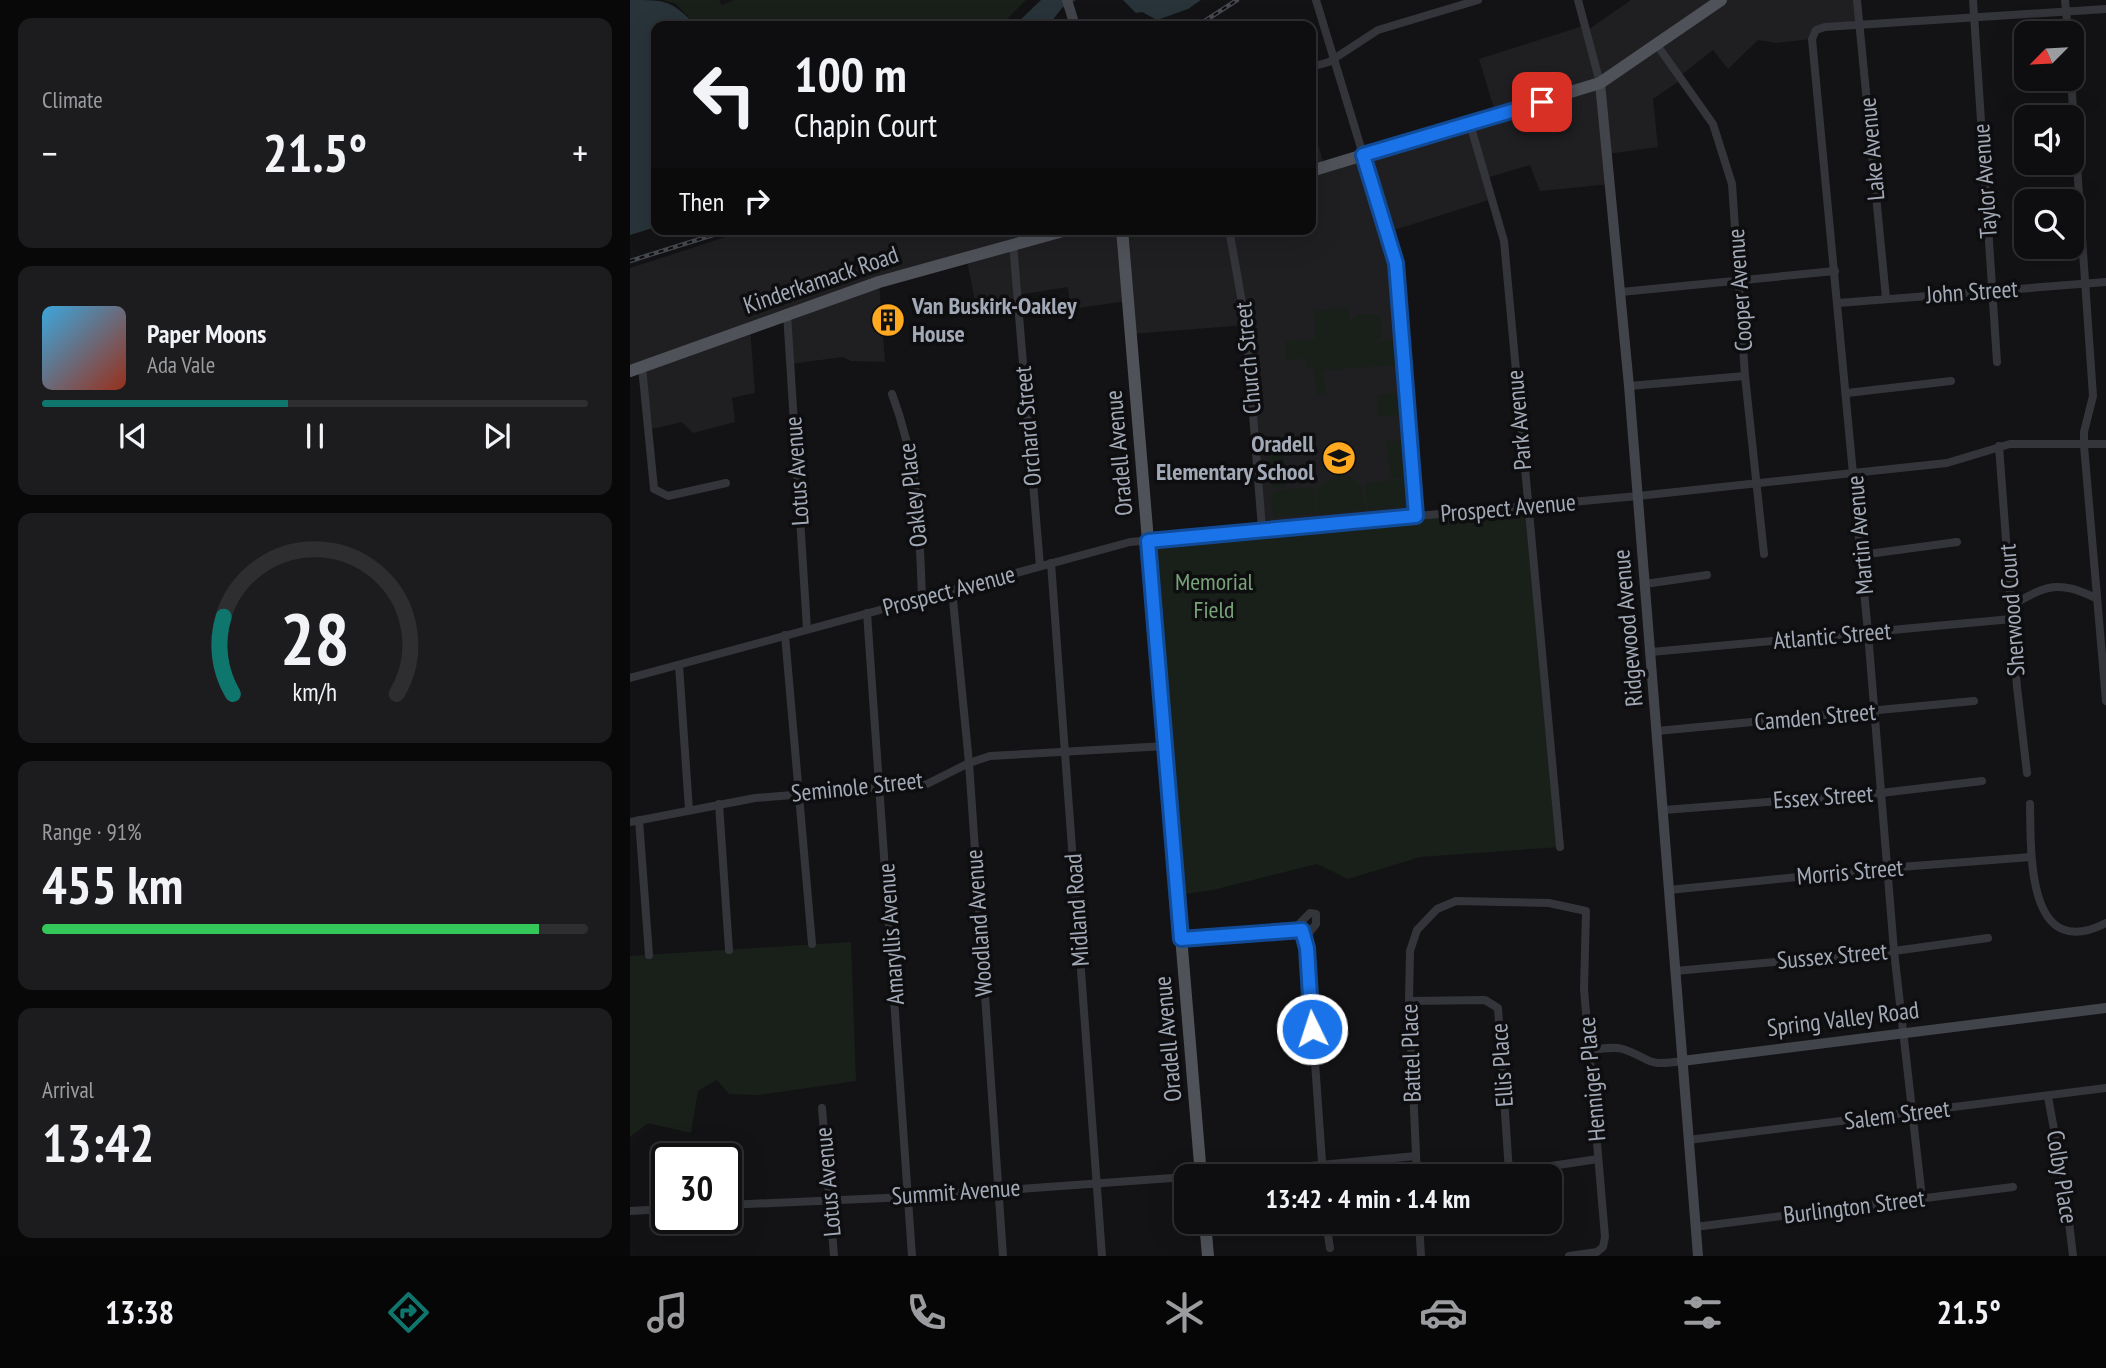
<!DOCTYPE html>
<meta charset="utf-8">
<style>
body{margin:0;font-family:"PT Sans Narrow",sans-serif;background:#1c1c1e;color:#f1f3f6;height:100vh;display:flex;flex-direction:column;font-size:26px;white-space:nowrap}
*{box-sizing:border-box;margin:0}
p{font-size:23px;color:#9b9c9f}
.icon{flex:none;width:38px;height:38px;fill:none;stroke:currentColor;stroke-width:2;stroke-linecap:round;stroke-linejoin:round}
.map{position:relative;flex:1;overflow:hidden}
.details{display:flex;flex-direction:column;gap:18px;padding:18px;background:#080809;width:630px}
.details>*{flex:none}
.hud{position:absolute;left:21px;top:21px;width:665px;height:214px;border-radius:14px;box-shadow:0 7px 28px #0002,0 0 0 2px #2e2e30;background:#0e0e10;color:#f1f3f6;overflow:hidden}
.needle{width:46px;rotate:246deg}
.controls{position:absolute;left:1384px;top:21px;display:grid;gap:14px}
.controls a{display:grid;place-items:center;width:70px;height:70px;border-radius:14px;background:#0e0e10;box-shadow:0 7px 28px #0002,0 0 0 2px #2e2e30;font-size:35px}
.speed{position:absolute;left:21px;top:1143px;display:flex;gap:14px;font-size:35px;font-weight:700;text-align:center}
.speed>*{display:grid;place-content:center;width:91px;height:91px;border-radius:50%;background:#0e0e10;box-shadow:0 7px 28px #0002,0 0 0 2px #2e2e30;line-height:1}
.speed .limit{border:4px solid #111;border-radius:10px;background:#fff;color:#111}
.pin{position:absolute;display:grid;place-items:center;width:60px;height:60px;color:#fff;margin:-30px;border-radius:14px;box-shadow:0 4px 10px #0006}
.me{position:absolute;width:77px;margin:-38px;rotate:356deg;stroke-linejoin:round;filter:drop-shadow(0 0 5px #0008)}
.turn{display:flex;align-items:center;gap:24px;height:147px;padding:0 28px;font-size:32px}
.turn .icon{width:91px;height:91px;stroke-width:2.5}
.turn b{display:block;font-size:49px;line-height:60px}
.then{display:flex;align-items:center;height:66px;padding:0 28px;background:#0003;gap:14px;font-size:26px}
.big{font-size:52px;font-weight:800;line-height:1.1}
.details .widget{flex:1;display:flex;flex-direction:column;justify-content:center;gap:10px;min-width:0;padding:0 24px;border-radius:14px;background:#1c1c1e}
.details .dial{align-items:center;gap:0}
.dial svg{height:182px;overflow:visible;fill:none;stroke:#2e2e30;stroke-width:7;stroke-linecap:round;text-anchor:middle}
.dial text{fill:#f1f3f6;stroke:none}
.song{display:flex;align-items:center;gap:21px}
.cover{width:84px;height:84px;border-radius:10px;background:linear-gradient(135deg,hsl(200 70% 55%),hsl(10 70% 35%))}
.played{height:7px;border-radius:4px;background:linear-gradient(90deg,#0f766e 45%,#2e2e30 45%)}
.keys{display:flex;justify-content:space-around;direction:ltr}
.heat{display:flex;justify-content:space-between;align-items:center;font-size:38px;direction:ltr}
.charge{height:10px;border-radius:5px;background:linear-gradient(90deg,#34c759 91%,#2e2e30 0)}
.trip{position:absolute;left:544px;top:1164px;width:388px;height:70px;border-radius:14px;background:#0e0e10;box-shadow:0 7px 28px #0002,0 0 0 2px #2e2e30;font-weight:800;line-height:70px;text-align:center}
.dock{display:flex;height:112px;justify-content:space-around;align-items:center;background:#060606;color:#9b9c9f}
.dock .icon{width:49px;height:49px}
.dock .selected{color:#0f766e}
.dock b{font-size:32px;color:#f1f3f6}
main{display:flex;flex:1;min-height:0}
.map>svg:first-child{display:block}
.built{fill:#1f1f22}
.green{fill:#192019}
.water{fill:#28333a}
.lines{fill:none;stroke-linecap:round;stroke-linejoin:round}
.street{stroke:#34353a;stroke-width:8}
.secondary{stroke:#41444a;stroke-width:10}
.primary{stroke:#4f5259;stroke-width:12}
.rail-casing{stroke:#46494f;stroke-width:4.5}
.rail{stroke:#0e0e10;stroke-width:2;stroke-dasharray:5;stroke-linecap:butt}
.route-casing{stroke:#114b97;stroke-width:18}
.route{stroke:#1a73e8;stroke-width:12}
.labels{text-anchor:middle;stroke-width:7;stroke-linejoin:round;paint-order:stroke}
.street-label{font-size:24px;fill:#a3aab7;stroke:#0e0e10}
.poi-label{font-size:24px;font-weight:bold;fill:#a3aab7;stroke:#0e0e10;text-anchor:start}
.park-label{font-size:24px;fill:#78a379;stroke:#0e0e10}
</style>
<main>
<section class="details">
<div class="widget"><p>Climate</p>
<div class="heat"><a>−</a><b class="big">21.5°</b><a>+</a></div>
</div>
<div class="widget">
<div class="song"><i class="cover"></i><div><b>Paper Moons</b><p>Ada Vale</p></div></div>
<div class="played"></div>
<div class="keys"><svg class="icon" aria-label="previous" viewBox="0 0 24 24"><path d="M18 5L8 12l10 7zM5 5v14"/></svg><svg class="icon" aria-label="pause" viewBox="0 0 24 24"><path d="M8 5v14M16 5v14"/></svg><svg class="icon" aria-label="next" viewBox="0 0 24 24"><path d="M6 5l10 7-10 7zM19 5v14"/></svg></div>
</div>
<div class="widget dial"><svg viewBox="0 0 100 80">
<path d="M14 69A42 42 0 1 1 86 69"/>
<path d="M14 69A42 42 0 0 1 10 35" stroke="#0f766e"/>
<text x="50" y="56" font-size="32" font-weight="700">28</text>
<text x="50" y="72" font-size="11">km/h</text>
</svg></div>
<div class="widget"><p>Range · 91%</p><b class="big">455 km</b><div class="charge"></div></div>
<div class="widget"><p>Arrival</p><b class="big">13:42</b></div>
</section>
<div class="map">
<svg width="1476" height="1256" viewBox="0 0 1476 1256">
<rect width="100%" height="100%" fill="#131315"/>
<path class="built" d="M1001 0H1227L1231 25 1195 27 1182 39 1146 43 1128 40 1098 69 1083 50 1050 76 1052 79 1023 99 1028 147 977 154 981 184 910 191 900 165 856 178 862 199 758 232 766 263 786 516 632 529 616 325 501 334 498 301 440 309 438 287 388 295 389 316H348L336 256 249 282 255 362 221 361 213 357 160 364 157 313 120 327 125 393 102 398 105 422 63 433 52 422 17 430 12 368 0 371V268L120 229H681V122L695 167 866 115 849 59 956 25 958 30Z"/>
<g class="green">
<path d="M33 0H89L92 5 104 0H396L370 26H204L185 22 176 26H67L46 4Z"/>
<path d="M718 307 720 327 722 318 730 314 750 315 752 337 743 343 762 339 766 365 693 370 696 394 688 395 683 368H677L676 358 656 360 655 342 686 339 684 311Z"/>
<path d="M770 393 772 415 748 417 747 395Z"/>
<path d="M774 440 778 477 756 479 760 476 757 442Z"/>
<path d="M653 448 656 487 645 488 641 484 639 449Z"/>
<path d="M708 475C730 475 734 491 735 510L688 514 686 497 690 485Z"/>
<path d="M778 479 779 506 738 510 735 483Z"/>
<path d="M684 487 686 514 643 517 641 502 644 491Z"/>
<path d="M897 506 930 847 790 857 718 879 687 864 583 890 547 895 518 541Z"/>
<path d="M221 942 226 1081 128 1095 99 1094 87 1080 68 1091 61 1133 18 1123 0 1137V956Z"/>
</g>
<g class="water">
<path d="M0 0C38 0 40 0 67 26H26V227L0 235Z"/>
<path d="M411 0H446L432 8 418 26H384Z"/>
<path d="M493 0H571L558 9 527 20 512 12 506 13Z"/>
</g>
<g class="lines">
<g class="street">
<path d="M686 0 766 263 786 516"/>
<path d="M948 0 970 83"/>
<path d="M1227 0 1256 298"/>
<path d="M1343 0 1367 362"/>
<path d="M1435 0 1438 33"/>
<path d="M1027 45 1083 124 1102 184 1115 376 1134 554"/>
<path d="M681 67 699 62 748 30 848 0"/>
<path d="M1441 79 1463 396 1454 432V446L1476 701"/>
<path d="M840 124 874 241 930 847"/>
<path d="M599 229 616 325 632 529"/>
<path d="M383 244 410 566"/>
<path d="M991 292 1205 271"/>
<path d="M1208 303 1476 282"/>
<path d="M157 313 177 629"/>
<path d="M12 367 24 489 38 496 96 483"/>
<path d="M999 386 1115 376"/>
<path d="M1217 393 1321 381"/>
<path d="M262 394C289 466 289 523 292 598"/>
<path d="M1369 446 1387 687 1397 773"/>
<path d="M1231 555 1327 542"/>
<path d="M421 563 472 1256"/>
<path d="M1015 584 1077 575"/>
<path d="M322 590 339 763 373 1256"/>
<path d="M1382 605C1418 585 1427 580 1466 598"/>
<path d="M237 613 282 1256"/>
<path d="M155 635 182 944"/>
<path d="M1021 652 1382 619"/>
<path d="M49 665 59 810"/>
<path d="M0 678 500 542 1008 496 1317 463 1380 444H1476"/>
<path d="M1027 731 1344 701"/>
<path d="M89 804 99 950"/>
<path d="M1400 804C1401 851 1396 964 1476 923"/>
<path d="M1034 810 1251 793 1352 781"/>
<path d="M9 820 19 955"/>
<path d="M0 822 125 798 297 784 339 763 360 756 536 746"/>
<path d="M1039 890 1257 868 1401 857"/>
<path d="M664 929 680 913 686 914V924L675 938"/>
<path d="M551 939 672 930 677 948 693 1176"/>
<path d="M1045 971 1264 951 1358 938"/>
<path d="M779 1001 855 1000 868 1008 879 1172"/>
<path d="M958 1051C969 1049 982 1046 993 1049 1023 1059 1014 1067 1052 1061"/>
<path d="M1418 1097 1435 1188 1443 1256"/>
<path d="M192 1108 204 1256"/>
<path d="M1058 1140 1476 1088"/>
<path d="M572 1176 786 1156"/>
<path d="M787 1176 779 1001 780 951 787 930 807 909 826 901 919 903 956 911 954 989 975 1237 973 1247 967 1252 939 1256"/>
<path d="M855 1176 968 1159"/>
<path d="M1292 1198 1264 951 1238 633 1182 39 1186 30 1195 27 1476 9"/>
<path d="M96 1205 278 1197 556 1177"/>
<path d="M0 1211 37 1209"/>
<path d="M696 1222 700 1248"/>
<path d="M789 1222 791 1256"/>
<path d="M1065 1227 1383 1187"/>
</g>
<g class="secondary">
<path d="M437 0 445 26"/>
<path d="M970 83 999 386 1068 1256"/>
<path d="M1052 1061 1476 1008"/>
</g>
<g class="primary">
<path d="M681 171 970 83 1091 0"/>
<path d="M492 229 571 1176"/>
<path d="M0 371 249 282 440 229"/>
<path d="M575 1222 578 1256"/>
</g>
<g class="rail-casing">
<g id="rail">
<path d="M567 26 607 0"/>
<path d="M0 261 102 229"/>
</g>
</g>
<use href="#rail" class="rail"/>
</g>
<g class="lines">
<g class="route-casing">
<path id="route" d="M682 1029 677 948 672 930 551 939 518 541 786 516 766 263 733 155 912 102"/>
</g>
<use href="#route" class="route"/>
</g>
<defs>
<g id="building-disc" transform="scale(1.75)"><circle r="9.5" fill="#ffa921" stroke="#0e0e10"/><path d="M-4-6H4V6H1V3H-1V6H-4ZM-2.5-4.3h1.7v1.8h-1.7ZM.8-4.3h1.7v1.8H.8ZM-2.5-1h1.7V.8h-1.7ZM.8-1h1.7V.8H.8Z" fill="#111"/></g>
<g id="school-disc" transform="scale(1.75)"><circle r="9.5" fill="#ffa921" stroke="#0e0e10"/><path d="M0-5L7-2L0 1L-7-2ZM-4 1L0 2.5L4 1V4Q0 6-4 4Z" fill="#111"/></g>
</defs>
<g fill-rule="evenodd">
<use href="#building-disc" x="258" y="320"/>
<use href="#school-disc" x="709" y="458"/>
</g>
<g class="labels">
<g class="street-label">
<text transform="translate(1242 149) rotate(-95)" y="8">Lake Avenue</text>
<text transform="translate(1355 181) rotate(-94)" y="8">Taylor Avenue</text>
<text transform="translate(191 280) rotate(-19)" y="8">Kinderkamack Road</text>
<text transform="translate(1110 290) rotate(-94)" y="8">Cooper Avenue</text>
<text transform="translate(1342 292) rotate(-4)" y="8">John Street</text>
<text transform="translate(618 358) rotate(-95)" y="8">Church Street</text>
<text transform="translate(889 420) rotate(-95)" y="8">Park Avenue</text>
<text transform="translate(398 426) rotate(-95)" y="8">Orchard Street</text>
<text transform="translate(489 453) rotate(-95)" y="8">Oradell Avenue</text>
<text transform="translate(167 471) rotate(-94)" y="8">Lotus Avenue</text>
<text transform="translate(283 495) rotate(-97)" y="8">Oakley Place</text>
<text transform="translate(878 508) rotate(-5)" y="8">Prospect Avenue</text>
<text transform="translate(1230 535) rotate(-95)" y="8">Martin Avenue</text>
<text transform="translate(319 591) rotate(-15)" y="8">Prospect Avenue</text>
<text transform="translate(1382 610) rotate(-94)" y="8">Sherwood Court</text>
<text transform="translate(998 628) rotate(-95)" y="8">Ridgewood Avenue</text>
<text transform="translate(1202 636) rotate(-5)" y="8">Atlantic Street</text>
<text transform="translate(1185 717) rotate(-5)" y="8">Camden Street</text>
<text transform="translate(227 787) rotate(-6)" y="8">Seminole Street</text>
<text transform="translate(1193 797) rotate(-4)" y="8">Essex Street</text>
<text transform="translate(1220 872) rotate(-5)" y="8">Morris Street</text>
<text transform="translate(447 910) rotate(-94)" y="8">Midland Road</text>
<text transform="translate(349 923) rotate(-94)" y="8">Woodland Avenue</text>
<text transform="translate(261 934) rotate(-94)" y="8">Amaryllis Avenue</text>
<text transform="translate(1202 956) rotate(-5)" y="8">Sussex Street</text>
<text transform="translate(1213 1019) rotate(-7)" y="8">Spring Valley Road</text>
<text transform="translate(538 1039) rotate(-95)" y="8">Oradell Avenue</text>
<text transform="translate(781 1053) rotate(-92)" y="8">Battel Place</text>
<text transform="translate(872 1065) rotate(-94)" y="8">Ellis Place</text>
<text transform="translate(962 1079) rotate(-95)" y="8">Henniger Place</text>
<text transform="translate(1267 1115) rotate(-7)" y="8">Salem Street</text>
<text transform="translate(1432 1177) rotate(81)" y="8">Colby Place</text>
<text transform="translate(198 1182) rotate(-95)" y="8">Lotus Avenue</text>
<text transform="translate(326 1192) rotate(-4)" y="8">Summit Avenue</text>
<text transform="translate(1224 1207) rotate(-7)" y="8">Burlington Street</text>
</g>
<g class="poi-label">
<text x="282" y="314">Van Buskirk-Oakley<tspan x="282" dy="28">House</tspan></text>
<text x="684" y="452" text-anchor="end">Oradell<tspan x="684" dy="28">Elementary School</tspan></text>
</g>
<g class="park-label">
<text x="584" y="590">Memorial<tspan x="584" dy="28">Field</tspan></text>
</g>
</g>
</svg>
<div class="controls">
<a><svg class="needle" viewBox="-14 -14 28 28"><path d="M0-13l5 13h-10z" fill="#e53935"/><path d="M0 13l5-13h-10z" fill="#9b9c9f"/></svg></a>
<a><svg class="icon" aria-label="sound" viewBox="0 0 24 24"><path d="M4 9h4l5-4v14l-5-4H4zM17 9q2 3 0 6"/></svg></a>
<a><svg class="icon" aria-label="search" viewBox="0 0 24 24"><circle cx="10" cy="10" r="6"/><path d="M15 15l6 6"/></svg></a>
</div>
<div class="speed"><div class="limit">30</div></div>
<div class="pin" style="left:912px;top:102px;background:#d93025"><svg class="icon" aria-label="arrive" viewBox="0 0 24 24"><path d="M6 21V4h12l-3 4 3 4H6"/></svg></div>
<svg class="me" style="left:682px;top:1029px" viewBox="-20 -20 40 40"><circle r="17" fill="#1a73e8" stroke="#fff" stroke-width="3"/><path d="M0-11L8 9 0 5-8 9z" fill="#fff"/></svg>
<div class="trip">13:42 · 4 min · 1.4 km</div>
<div class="hud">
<div class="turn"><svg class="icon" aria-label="left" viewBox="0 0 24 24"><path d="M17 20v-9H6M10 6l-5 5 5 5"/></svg><div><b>100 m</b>Chapin Court</div></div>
<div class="then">Then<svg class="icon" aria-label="right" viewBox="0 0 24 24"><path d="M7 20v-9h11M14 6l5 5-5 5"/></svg></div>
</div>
</div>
</main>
<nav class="dock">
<b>13:38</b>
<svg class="icon selected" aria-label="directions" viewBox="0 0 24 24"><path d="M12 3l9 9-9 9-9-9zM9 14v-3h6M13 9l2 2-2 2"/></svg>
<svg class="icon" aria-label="music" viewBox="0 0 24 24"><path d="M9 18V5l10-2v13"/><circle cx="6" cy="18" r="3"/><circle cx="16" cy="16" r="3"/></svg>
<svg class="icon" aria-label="phone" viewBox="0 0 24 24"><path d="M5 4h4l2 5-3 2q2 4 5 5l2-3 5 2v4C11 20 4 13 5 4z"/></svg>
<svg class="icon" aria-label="climate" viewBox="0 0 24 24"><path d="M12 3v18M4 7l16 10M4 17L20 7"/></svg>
<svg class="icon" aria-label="car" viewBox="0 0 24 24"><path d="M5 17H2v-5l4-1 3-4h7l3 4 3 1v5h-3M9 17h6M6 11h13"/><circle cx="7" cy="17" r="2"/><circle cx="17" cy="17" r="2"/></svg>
<svg class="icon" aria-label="filters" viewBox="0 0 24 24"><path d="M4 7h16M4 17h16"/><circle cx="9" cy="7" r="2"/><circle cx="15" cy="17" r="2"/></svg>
<b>21.5°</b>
</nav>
